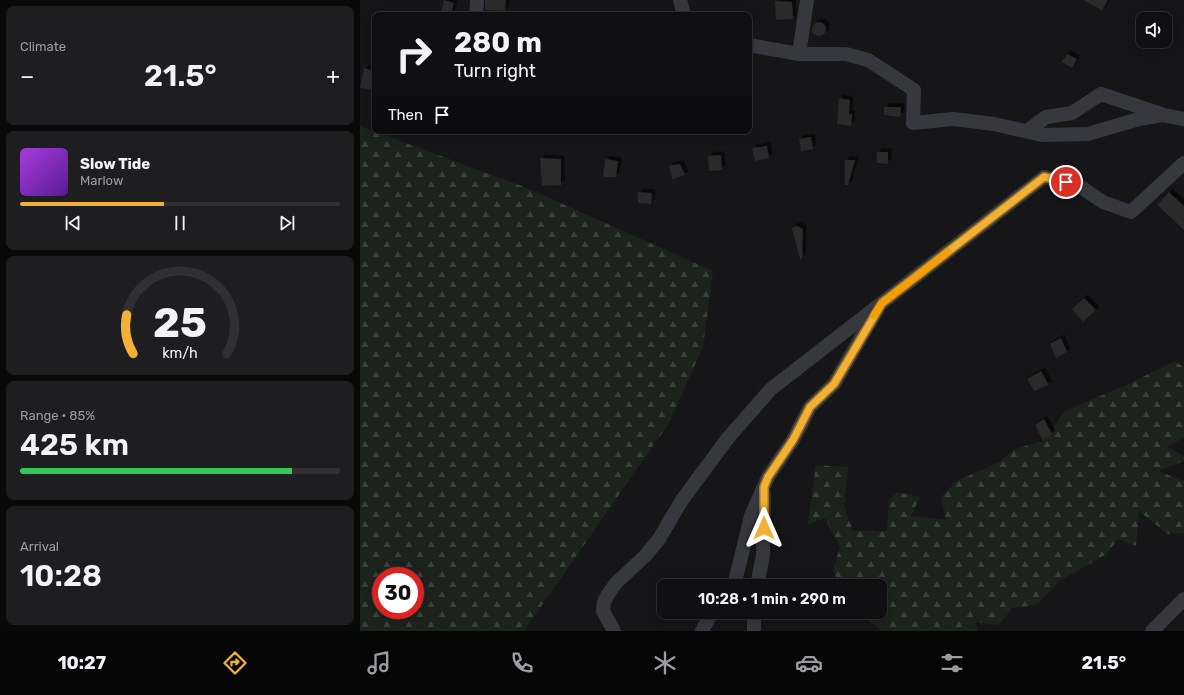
<!DOCTYPE html>
<meta charset="utf-8">
<style>
body{margin:0;font-family:Rubik,sans-serif;background:#1e1e20;color:#f1f3f6;height:100vh;display:flex;flex-direction:column;font-size:15px;white-space:nowrap}
*{box-sizing:border-box;margin:0}
p{font-size:13px;color:#9c9d9f}
.icon{flex:none;width:22px;height:22px;fill:none;stroke:currentColor;stroke-width:2;stroke-linecap:round;stroke-linejoin:round}
.map{position:relative;flex:1;overflow:hidden}
.drawer{display:flex;flex-direction:column;gap:6px;padding:6px;background:#09090a;width:360px}
.drawer>*{flex:none}
.hud{position:absolute;left:12px;top:12px;width:380px;height:122px;border-radius:8px;box-shadow:0 2px 10px #0003,0 0 0 1px #303032;background:#101012;color:#f1f3f6;overflow:hidden}
.buttons{position:absolute;left:776px;top:12px;display:grid;gap:8px}
.buttons a{display:grid;place-items:center;width:36px;height:36px;border-radius:8px;background:#101012;box-shadow:0 2px 10px #0003,0 0 0 1px #303032;font-size:20px}
.speed{position:absolute;left:12px;top:567px;display:flex;gap:8px;font-size:20px;font-weight:700;text-align:center}
.speed>*{display:grid;place-content:center;width:52px;height:52px;border-radius:50%;background:#101012;box-shadow:0 2px 10px #0003,0 0 0 1px #303032;line-height:1}
.speed .limit{border:6px solid #d22;background:#fff;color:#111}
.pin{position:absolute;display:grid;place-items:center;width:34px;height:34px;color:#fff;margin:-17px;border:2px solid #fff;border-radius:50%;box-shadow:0 1px 4px #0007}
.me{position:absolute;width:44px;margin:-22px;rotate:0deg;stroke-linejoin:round;filter:drop-shadow(0 0 3px #0008)}
.turn{display:flex;align-items:center;gap:14px;height:84px;padding:0 16px;font-size:18px}
.turn .icon{width:52px;height:52px;stroke-width:2.5}
.turn b{display:block;font-size:28px;line-height:34px}
.then{display:flex;align-items:center;height:38px;padding:0 16px;background:#0003;gap:8px;font-size:15px}
.big{font-size:30px;font-weight:600;line-height:1.1}
.drawer .tile{flex:1;display:flex;flex-direction:column;justify-content:center;gap:6px;min-width:0;padding:0 14px;border-radius:8px;background:#1e1e20}
.drawer .dial{align-items:center;gap:0}
.dial svg{height:104px;overflow:visible;fill:none;stroke:#303032;stroke-width:7;stroke-linecap:round;text-anchor:middle}
.dial text{fill:#f1f3f6;stroke:none}
.song{display:flex;align-items:center;gap:12px}
.cover{width:48px;height:48px;border-radius:6px;background:linear-gradient(135deg,hsl(280 70% 55%),hsl(270 70% 35%))}
.played{height:4px;border-radius:2px;background:linear-gradient(90deg,#f2b134 45%,#303032 45%)}
.keys{display:flex;justify-content:space-around;direction:ltr}
.heat{display:flex;justify-content:space-between;align-items:center;font-size:22px;direction:ltr}
.charge{height:6px;border-radius:3px;background:linear-gradient(90deg,#34c759 85%,#303032 0)}
.trip{position:absolute;left:297px;top:579px;width:230px;height:40px;border-radius:8px;background:#101012;box-shadow:0 2px 10px #0003,0 0 0 1px #303032;font-weight:600;line-height:40px;text-align:center}
.tabs{display:flex;height:64px;justify-content:space-around;align-items:center;background:#060607;color:#9c9d9f}
.tabs .icon{width:28px;height:28px}
.tabs .selected{color:#f2b134}
.tabs b{font-size:18px;color:#f1f3f6}
main{display:flex;flex:1;min-height:0}
.map>svg:first-child{display:block}
.forest{fill:url(#forest-firs);fill-rule:evenodd}
.building{fill:#29292c;filter:url(#shadow)}
.lines{fill:none;stroke-linecap:round;stroke-linejoin:round}
.minor{stroke:#37383d;stroke-width:14}
.route-casing{stroke:#9d7322;stroke-width:10}
.route{stroke:#f2b134;stroke-width:7}
.slow{stroke:#f59e0b;stroke-width:7}
</style>
<main>
<section class="drawer">
<div class="tile"><p>Climate</p>
<div class="heat"><a>−</a><b class="big">21.5°</b><a>+</a></div>
</div>
<div class="tile">
<div class="song"><i class="cover"></i><div><b>Slow Tide</b><p>Marlow</p></div></div>
<div class="played"></div>
<div class="keys"><svg class="icon" aria-label="previous" viewBox="0 0 24 24"><path d="M18 5L8 12l10 7zM5 5v14"/></svg><svg class="icon" aria-label="pause" viewBox="0 0 24 24"><path d="M8 5v14M16 5v14"/></svg><svg class="icon" aria-label="next" viewBox="0 0 24 24"><path d="M6 5l10 7-10 7zM19 5v14"/></svg></div>
</div>
<div class="tile dial"><svg viewBox="0 0 100 80">
<path d="M14 69A42 42 0 1 1 86 69"/>
<path d="M14 69A42 42 0 0 1 9 39" stroke="#f2b134"/>
<text x="50" y="56" font-size="32" font-weight="700">25</text>
<text x="50" y="72" font-size="11">km/h</text>
</svg></div>
<div class="tile"><p>Range · 85%</p><b class="big">425 km</b><div class="charge"></div></div>
<div class="tile"><p>Arrival</p><b class="big">10:28</b></div>
</section>
<div class="map">
<svg width="824" height="631" viewBox="0 0 824 631">
<defs>
<pattern id="forest-firs" width="22" height="20" patternUnits="userSpaceOnUse"><rect width="22" height="20" fill="#1c231d"/><path d="M5 1l3.5 6h-7zM16 11l3.5 6h-7z" fill="#3a403c"/></pattern>
<filter id="shadow"><feDropShadow dx="3.5" dy="-3.5" stdDeviation="0" flood-color="#0009"/></filter>
</defs>
<rect width="100%" height="100%" fill="#161618"/>
<g class="forest">
<path d="M0 126 167 188 353 271 343 347 309 423 164 631H0ZM21 576H55V610H21Z"/>
<path d="M814 361 824 367V438L807 447 824 456V461L798 471 824 481V533L808 534 779 511 776 546 758 539 747 554 701 580 676 605 652 608 639 625 615 622 618 631H522L499 612H520V586H480L473 570 480 547 465 518 448 524 456 465 488 467 484 506 493 531H527L529 500 537 492 560 497 551 516 586 520 581 497 597 481 639 462 655 449 683 441 705 411 769 384Z"/>
</g>
<g class="building">
<path d="M84 0 94 3 91 15 81 13Z"/>
<path d="M125 0H146L145 11 125 10Z"/>
<path d="M723 0H748L742 10Z"/>
<path d="M415 1 432 2 433 19 416 20Z"/>
<circle cx="459" cy="29" r="7"/>
<path d="M707 54 717 59 712 68 702 62Z"/>
<path d="M4 68 15 71V90L0 88Z"/>
<path d="M479 98 490 100 489 114H492L491 126 477 124Z"/>
<path d="M524 107H541L540 117 524 115Z"/>
<path d="M451 137 453 149 441 151 439 139Z"/>
<path d="M407 146 409 158 395 161 392 148Z"/>
<path d="M517 152H528V164L517 163Z"/>
<path d="M361 155 362 170 349 171 348 156Z"/>
<path d="M180 158 201 159V185L182 186Z"/>
<path d="M245 159 258 161 256 177H243Z"/>
<path d="M485 160H495L488 185H485Z"/>
<path d="M320 164 325 175 312 179 309 166Z"/>
<path d="M278 192 292 193 291 204 278 203Z"/>
<path d="M809 192 824 206V230L797 205Z"/>
<path d="M437 226 443 229 442 259H440L432 228Z"/>
<path d="M724 298 736 310 723 322 712 309Z"/>
<path d="M701 338 707 352 696 358 690 344Z"/>
<path d="M681 371 689 385 674 391 667 379Z"/>
<path d="M684 419 692 434 683 441 675 425Z"/>
</g>
<g class="lines">
<g class="minor">
<path d="M320 0 324 15"/>
<path d="M116 15 117 0"/>
<path d="M389 45 439 54 447 0"/>
<path d="M439 54H486L508 60 554 90 553 123 593 119 634 124 682 135 728 134 779 119 803 115 824 119"/>
<path d="M667 131 686 117 712 113 741 94 801 114"/>
<path d="M374 586 391 516 408 477 433 440 450 407 474 384 517 310"/>
<path d="M397 586 403 555 404 493"/>
<path d="M394 612V631"/>
<path d="M254 631 243 611 244 602 248 594 256 583 286 555 299 539 322 500 368 438 411 389 684 177 718 185 743 202 771 212 824 163"/>
<path d="M342 631 352 612"/>
<path d="M792 631 824 599"/>
</g>
</g>
<g class="lines">
<g class="route-casing">
<path id="route" d="M404 528V487L408 477 433 440 450 407 474 384 522 303 684 177 706 182"/>
</g>
<use href="#route" class="route"/>
<path class="slow" d="M514 315 522 303 588 252"/>
</g>
</svg>
<div class="buttons">
<a><svg class="icon" aria-label="sound" viewBox="0 0 24 24"><path d="M4 9h4l5-4v14l-5-4H4zM17 9q2 3 0 6"/></svg></a>
</div>
<div class="speed"><div class="limit">30</div></div>
<div class="pin" style="left:706px;top:182px;background:#d93025"><svg class="icon" aria-label="arrive" viewBox="0 0 24 24"><path d="M6 21V4h12l-3 4 3 4H6"/></svg></div>
<svg class="me" style="left:404px;top:528px" viewBox="-20 -20 40 40"><path d="M0-17L14 15 0 8-14 15z" fill="#f2b134" stroke="#fff" stroke-width="4"/></svg>
<div class="trip">10:28 · 1 min · 290 m</div>
<div class="hud">
<div class="turn"><svg class="icon" aria-label="right" viewBox="0 0 24 24"><path d="M7 20v-9h11M14 6l5 5-5 5"/></svg><div><b>280 m</b>Turn right</div></div>
<div class="then">Then<svg class="icon" aria-label="arrive" viewBox="0 0 24 24"><path d="M6 21V4h12l-3 4 3 4H6"/></svg></div>
</div>
</div>
</main>
<nav class="tabs">
<b>10:27</b>
<svg class="icon selected" aria-label="directions" viewBox="0 0 24 24"><path d="M12 3l9 9-9 9-9-9zM9 14v-3h6M13 9l2 2-2 2"/></svg>
<svg class="icon" aria-label="music" viewBox="0 0 24 24"><path d="M9 18V5l10-2v13"/><circle cx="6" cy="18" r="3"/><circle cx="16" cy="16" r="3"/></svg>
<svg class="icon" aria-label="phone" viewBox="0 0 24 24"><path d="M5 4h4l2 5-3 2q2 4 5 5l2-3 5 2v4C11 20 4 13 5 4z"/></svg>
<svg class="icon" aria-label="climate" viewBox="0 0 24 24"><path d="M12 3v18M4 7l16 10M4 17L20 7"/></svg>
<svg class="icon" aria-label="car" viewBox="0 0 24 24"><path d="M5 17H2v-5l4-1 3-4h7l3 4 3 1v5h-3M9 17h6M6 11h13"/><circle cx="7" cy="17" r="2"/><circle cx="17" cy="17" r="2"/></svg>
<svg class="icon" aria-label="filters" viewBox="0 0 24 24"><path d="M4 7h16M4 17h16"/><circle cx="9" cy="7" r="2"/><circle cx="15" cy="17" r="2"/></svg>
<b>21.5°</b>
</nav>
